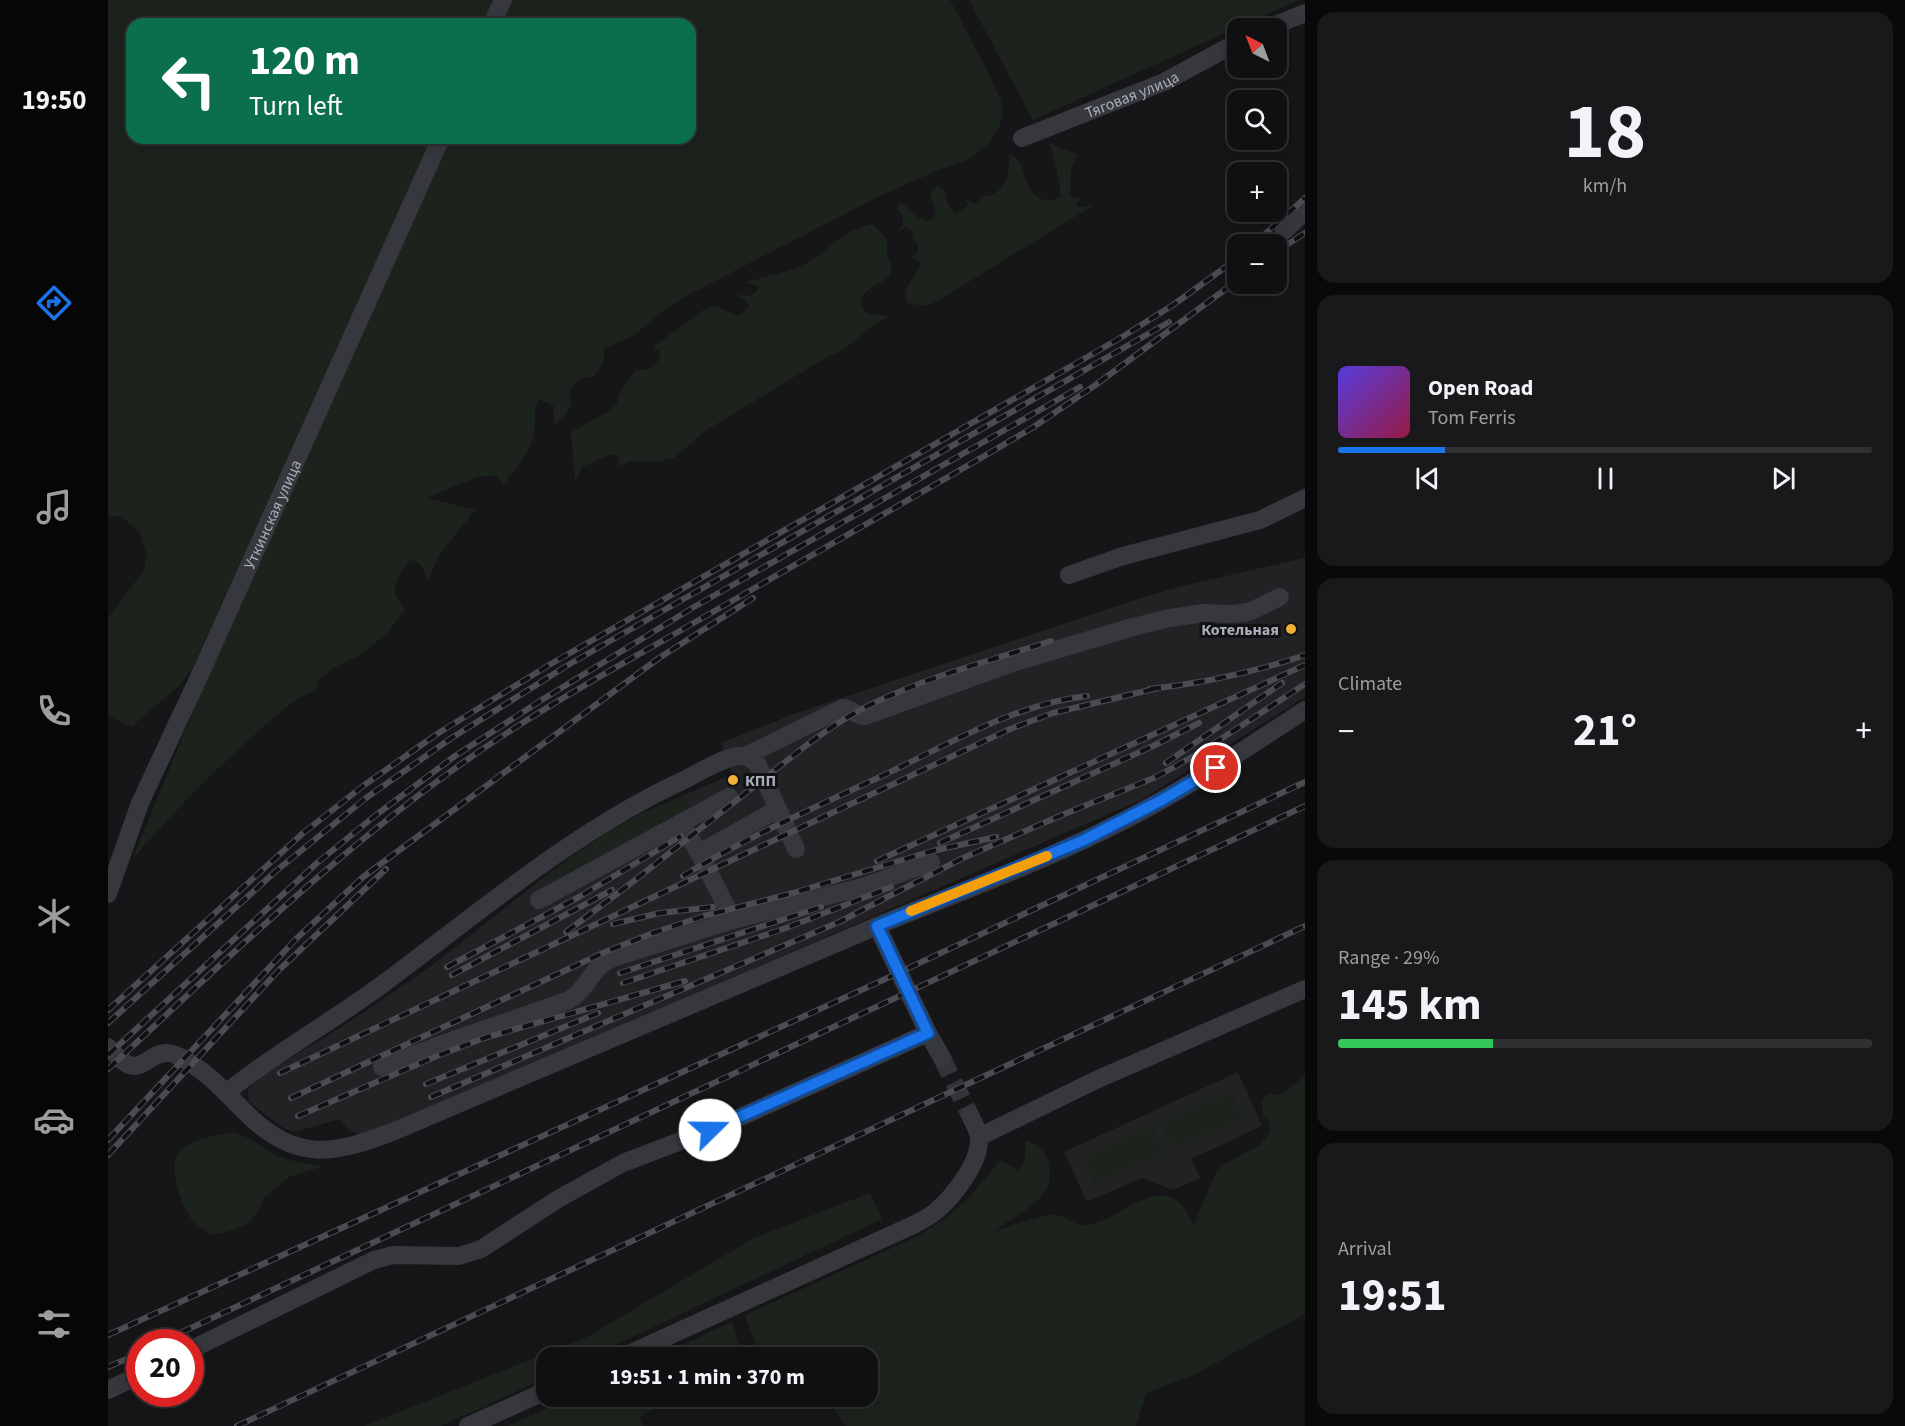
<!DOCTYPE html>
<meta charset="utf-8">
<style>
body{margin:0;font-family:"Source Sans 3",sans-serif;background:#19191b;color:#f1f3f6;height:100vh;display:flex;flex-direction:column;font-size:22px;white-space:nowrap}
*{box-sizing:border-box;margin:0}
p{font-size:20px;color:#9c9d9f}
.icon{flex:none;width:33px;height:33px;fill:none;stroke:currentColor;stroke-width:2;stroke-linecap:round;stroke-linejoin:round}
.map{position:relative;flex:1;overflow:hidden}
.panel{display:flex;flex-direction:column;gap:12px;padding:12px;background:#09090a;width:600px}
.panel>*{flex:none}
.hud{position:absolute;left:18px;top:18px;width:570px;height:126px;border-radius:18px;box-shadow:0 3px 15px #0003,0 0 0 2px #303032;background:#0b6e4f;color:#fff;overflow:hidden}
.needle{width:39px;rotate:318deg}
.tools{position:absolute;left:1119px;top:18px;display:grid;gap:12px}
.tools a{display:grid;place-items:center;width:60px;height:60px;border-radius:12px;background:#101012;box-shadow:0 3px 15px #0003,0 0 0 2px #303032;font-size:30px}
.speed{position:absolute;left:18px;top:1329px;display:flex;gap:12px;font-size:30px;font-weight:700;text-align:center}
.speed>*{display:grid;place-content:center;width:78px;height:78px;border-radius:50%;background:#101012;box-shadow:0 3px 15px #0003,0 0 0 2px #303032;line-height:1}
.speed .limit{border:9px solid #d22;background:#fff;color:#111}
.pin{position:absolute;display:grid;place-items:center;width:51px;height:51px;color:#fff;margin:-26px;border:3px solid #fff;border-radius:50%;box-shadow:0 2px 6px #0007}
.me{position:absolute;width:66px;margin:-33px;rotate:68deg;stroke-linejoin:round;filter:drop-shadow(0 0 4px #0008)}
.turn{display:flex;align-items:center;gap:21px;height:126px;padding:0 24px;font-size:27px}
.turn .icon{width:78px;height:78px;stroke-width:2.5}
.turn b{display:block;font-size:42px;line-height:51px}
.big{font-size:45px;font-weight:700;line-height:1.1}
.panel .card{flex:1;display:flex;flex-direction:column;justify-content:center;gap:9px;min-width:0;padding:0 21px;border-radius:18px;background:#19191b}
.panel .dial{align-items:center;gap:0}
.dial b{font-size:78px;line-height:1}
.song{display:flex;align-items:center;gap:18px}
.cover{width:72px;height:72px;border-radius:9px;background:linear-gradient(135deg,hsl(250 70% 55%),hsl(340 70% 35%))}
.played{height:6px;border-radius:3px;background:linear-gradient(90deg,#1a73e8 20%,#303032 20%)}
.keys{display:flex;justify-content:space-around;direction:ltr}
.heat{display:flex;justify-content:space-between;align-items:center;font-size:33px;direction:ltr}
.charge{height:9px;border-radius:4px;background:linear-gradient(90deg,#34c759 29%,#303032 0)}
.trip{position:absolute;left:428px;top:1347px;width:342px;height:60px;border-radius:18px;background:#101012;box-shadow:0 3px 15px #0003,0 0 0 2px #303032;font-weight:700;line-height:60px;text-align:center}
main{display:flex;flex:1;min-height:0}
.tabs{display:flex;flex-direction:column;width:108px;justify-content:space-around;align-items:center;background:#060607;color:#9c9d9f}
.tabs .icon{width:42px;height:42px}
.tabs .active{color:#1a73e8}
.tabs b{font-size:27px;color:#f1f3f6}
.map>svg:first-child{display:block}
.built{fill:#222225}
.green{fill:#1c231d}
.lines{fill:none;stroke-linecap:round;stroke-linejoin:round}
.minor-tunnel{stroke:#333438;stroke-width:18;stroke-dasharray:18 9;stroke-linecap:butt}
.minor{stroke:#37383d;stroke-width:18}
.rail-casing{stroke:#4a4c52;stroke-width:6}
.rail{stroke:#111113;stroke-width:4;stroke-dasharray:11;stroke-linecap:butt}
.route-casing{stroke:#114b97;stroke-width:15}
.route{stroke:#1a73e8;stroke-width:10}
.slow{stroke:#f59e0b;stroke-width:10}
.poi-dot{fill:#f2b134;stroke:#111113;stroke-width:2}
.labels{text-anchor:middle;stroke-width:6;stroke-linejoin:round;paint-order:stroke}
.street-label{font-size:16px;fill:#a8adb8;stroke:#111113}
.poi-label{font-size:16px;font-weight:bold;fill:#a8adb8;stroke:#111113;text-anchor:end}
</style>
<main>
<nav class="tabs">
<b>19:50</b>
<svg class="icon active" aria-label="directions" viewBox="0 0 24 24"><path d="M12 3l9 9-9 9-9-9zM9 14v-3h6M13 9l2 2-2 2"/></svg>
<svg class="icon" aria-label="music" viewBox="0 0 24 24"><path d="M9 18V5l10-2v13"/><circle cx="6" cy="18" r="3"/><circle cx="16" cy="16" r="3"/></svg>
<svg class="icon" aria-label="phone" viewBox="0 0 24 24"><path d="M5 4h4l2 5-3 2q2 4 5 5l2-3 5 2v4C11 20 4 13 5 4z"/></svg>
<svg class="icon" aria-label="climate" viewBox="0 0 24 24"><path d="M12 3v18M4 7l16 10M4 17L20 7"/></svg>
<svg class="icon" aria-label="car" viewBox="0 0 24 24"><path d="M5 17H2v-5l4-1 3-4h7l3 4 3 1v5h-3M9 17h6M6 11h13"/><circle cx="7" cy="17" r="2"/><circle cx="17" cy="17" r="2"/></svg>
<svg class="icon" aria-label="filters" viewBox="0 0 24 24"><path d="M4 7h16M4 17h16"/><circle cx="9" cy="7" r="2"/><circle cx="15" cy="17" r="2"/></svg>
</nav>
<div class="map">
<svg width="1197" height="1426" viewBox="0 0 1197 1426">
<rect width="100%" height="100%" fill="#161618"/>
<g class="built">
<path d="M1197 558V697L1033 800 258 1137 242 1131 232 1119 186 1132 177 1129 141 1102 140 1089 155 1075 238 1024 296 985 331 960 445 870 532 814 625 774 613 743 686 714 1036 597 1074 586Z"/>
<path d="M1130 1072 1154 1126 1083 1159 1092 1178 1065 1190 1034 1178 979 1202 956 1152Z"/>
</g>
<g class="green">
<path d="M0 0H386L375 24H24V138H323L85 667 72 685 24 726 12 722 0 715V618L36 570 39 557 32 533 13 516 0 517Z"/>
<path d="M404 0H842L883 78 893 101 895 114 891 127 880 144 861 159 823 173 768 198 578 296 562 306 525 336 496 348C498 362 493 368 484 378L475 377 465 385 461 392C467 409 458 413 447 425L445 405 431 400C424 413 428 419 426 432 423 453 407 470 395 485L389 475 369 477 319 498 367 510 332 554 320 580C317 570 314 564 304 559 294 566 283 586 289 598 291 602 295 607 297 610L278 634 254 654 227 667 210 680 208 690C182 700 162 721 141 740 99 777 61 817 24 860L93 692 342 138H582V24H393Z"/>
<path d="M861 0H1190L925 120Z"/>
<path d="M941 142 950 148 970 154 963 167 962 196 965 198 971 197 968 205 971 207 986 205 826 303 816 306 799 303C792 286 809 279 812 263L806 258 800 260 809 253 810 244 806 240H801L806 236 804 231 799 227 791 231C797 221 797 215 788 209L791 204 797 205 809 217 820 221 826 218 828 212 822 192 829 185C844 191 834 204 848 213L853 211 861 204 858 199 869 204 873 201 872 196C896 198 903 174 901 154 917 159 913 173 920 185 926 198 939 205 952 197 952 178 947 160 941 142Z"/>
<path d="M765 224 779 239V256L784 265 782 276C771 284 761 287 753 298L754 308 762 315 783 316 766 325 732 352 719 357 597 431 566 458 552 461H524L509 466 512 459 508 455 498 456 474 467 467 482 463 432 501 411 509 403 510 395 527 371 541 369 551 360 552 352 545 347 594 311C595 310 602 307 603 307 619 305 629 327 641 305L637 300 624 294C635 296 645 299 651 287L639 282C656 277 676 273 693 266 721 252 731 231 765 224Z"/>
<path d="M579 794 584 807 502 848 458 875 427 884 467 854 508 827Z"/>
<path d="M1197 1076V1314L1085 1375 1038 1393 1028 1426H738L716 1397 759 1396V1358L688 1357 648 1344 637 1315 808 1237 838 1218 859 1200 893 1160 910 1171C919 1161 918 1153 917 1140 929 1145 937 1150 940 1162 952 1200 908 1212 886 1232 901 1227 936 1213 949 1215 958 1217 967 1225 975 1225 1005 1227 1046 1174 1074 1205 1079 1210 1082 1219 1086 1225L1108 1172 1116 1164 1152 1145 1162 1132 1161 1121 1155 1116 1154 1101 1160 1094 1172 1095Z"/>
<path d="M1123 1090 1136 1118 1065 1150 1052 1122Z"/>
<path d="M1045 1125 1057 1153 987 1185 974 1157Z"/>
<path d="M125 1132C142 1136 154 1149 170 1156 185 1162 201 1164 216 1166L181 1177 156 1198 150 1212 138 1225 122 1231 104 1235C96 1230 88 1225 82 1217 73 1202 58 1165 72 1151 84 1138 108 1136 125 1132Z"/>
<path d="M762 1193 774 1219 482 1357 438 1358V1378L333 1426H256L479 1337 646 1238Z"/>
<path d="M624 1322 634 1355 630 1357H547Z"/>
<path d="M463 1397 464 1396 566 1397 532 1417 535 1426H400Z"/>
</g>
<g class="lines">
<path class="minor-tunnel" d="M834 1058 862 1115"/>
<g class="minor">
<path d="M384 24 395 0"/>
<path d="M1160 28 1197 13"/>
<path id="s1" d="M914 138 1056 82 1130 42"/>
<path d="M1176 231 1197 211"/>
<path d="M961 575 1015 556 1152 520 1197 498"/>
<path d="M637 756 735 708C744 709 749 717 757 716L907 662 1025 627 1062 618 1096 613 1124 614 1141 612 1172 597"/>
<path d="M573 823 621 797"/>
<path id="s2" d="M0 894 32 803 90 679 333 138"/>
<path d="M431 900 573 823 591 853"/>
<path d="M625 920 591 853 670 809"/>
<path d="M769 926C851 892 935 862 1013 822 1077 790 1137 749 1197 710"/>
<path d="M0 1047C6 1053 14 1062 21 1065 36 1071 47 1046 68 1055 96 1068 117 1092 138 1113 189 1164 228 1154 289 1130L769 926 820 1033 834 1058"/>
<path d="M274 1067 340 1042 461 1000C481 989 481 968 505 958L625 920 758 886 823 862"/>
<path d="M119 1092C167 1053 222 1023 272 986 371 913 464 832 576 780 592 772 612 759 630 756 638 755 644 759 650 765L688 849"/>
<path d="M871 1137 988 1080 1197 989"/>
<path d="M82 1350 266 1260 285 1255 351 1256 373 1249 450 1199 515 1163 617 1124 820 1033"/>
<path d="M512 1358 803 1226C811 1222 820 1218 827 1212 845 1197 873 1162 871 1137 870 1130 865 1122 862 1115"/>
<path d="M0 1390 32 1375"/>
<path d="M360 1426 438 1391"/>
</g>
<g class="rail-casing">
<g id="rail">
<path d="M1146 244 1197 198"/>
<path d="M1168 252 1197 233"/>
<path d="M1042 689C1095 683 1147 672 1197 655"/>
<path d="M1058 763 1174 683"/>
<path d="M832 843 1045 746 1091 723"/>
<path d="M769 861 1197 665"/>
<path d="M575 876C639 837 708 807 776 775 841 744 907 704 979 696"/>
<path d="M505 924 552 913 605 907"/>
<path d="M458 932 522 884 700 744C721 729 742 714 766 703 822 676 884 660 943 641"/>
<path d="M339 967 471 897 573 836"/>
<path d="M512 973 713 907"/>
<path d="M344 975 504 890"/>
<path d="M515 983 678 928 783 887"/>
<path d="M0 1010 194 834 255 786 329 734 441 665 1014 337 1065 305 1130 258"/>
<path d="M0 1023 168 871 258 798 342 739 460 665 1061 322"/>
<path d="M0 1055 209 863 268 815 347 756 432 701 586 607 972 387"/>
<path d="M0 1069C118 960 233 847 366 755 431 710 501 671 570 632 688 564 807 497 924 428L986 386 1130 280"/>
<path d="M172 1073 902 729 945 713 1050 688"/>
<path d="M318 1084 490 1013"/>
<path d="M323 1097 731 922 855 858 954 815 1048 777 1093 752 1197 684"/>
<path d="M183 1098 497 952 545 933 596 916 685 893 824 851 888 837"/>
<path d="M190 1116 324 1058 376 1038 577 981"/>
<path d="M0 1140 188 939 255 877 551 658 645 598"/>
<path d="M0 1155 171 970 278 869"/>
<path d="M0 1335 773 981 1197 782"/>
<path d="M53 1342 1197 806"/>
<path d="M0 1367 32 1353"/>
<path d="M129 1426 1197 926"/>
</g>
</g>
<use href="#rail" class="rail"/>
</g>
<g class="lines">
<g class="route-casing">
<path id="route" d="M602 1130 820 1033 769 926 974 841 1054 800 1108 768"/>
</g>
<use href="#route" class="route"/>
<path class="slow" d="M803 911 939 856"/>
</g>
<g class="poi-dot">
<circle cx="1183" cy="629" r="6"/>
<circle cx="625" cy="780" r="6"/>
</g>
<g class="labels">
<g class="street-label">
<text dy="6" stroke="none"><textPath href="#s1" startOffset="118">Тяговая улица</textPath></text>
<text dy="6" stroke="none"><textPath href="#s2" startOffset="414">Уткинская улица</textPath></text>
</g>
<g class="poi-label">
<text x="1171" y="635">Котельная</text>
<text x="637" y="786" text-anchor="start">КПП</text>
</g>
</g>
</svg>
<div class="tools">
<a><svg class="needle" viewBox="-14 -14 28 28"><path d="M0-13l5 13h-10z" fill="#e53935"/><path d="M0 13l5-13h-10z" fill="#9c9d9f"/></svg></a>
<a><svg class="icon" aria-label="search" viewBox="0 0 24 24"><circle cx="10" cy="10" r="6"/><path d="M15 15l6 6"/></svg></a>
<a>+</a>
<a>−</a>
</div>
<div class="speed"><div class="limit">20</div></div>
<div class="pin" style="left:1108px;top:768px;background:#d93025"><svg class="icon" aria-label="arrive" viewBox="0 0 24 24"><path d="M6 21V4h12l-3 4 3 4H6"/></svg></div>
<svg class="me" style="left:602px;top:1130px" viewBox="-20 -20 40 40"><circle r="19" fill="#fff"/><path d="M0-13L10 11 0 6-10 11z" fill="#1a73e8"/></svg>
<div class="trip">19:51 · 1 min · 370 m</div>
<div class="hud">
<div class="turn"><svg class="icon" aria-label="left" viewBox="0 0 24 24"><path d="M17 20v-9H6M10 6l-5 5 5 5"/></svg><div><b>120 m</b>Turn left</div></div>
</div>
</div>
<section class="panel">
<div class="card dial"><b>18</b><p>km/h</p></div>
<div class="card">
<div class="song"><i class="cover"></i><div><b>Open Road</b><p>Tom Ferris</p></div></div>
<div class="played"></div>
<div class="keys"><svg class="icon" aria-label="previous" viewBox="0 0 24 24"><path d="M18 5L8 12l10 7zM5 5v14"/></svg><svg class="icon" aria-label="pause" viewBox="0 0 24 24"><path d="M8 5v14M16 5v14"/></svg><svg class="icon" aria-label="next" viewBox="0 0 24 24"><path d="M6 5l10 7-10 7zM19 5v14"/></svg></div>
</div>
<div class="card"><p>Climate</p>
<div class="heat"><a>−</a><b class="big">21°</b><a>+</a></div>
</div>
<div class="card"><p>Range · 29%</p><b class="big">145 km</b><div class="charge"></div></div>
<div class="card"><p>Arrival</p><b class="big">19:51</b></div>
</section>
</main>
